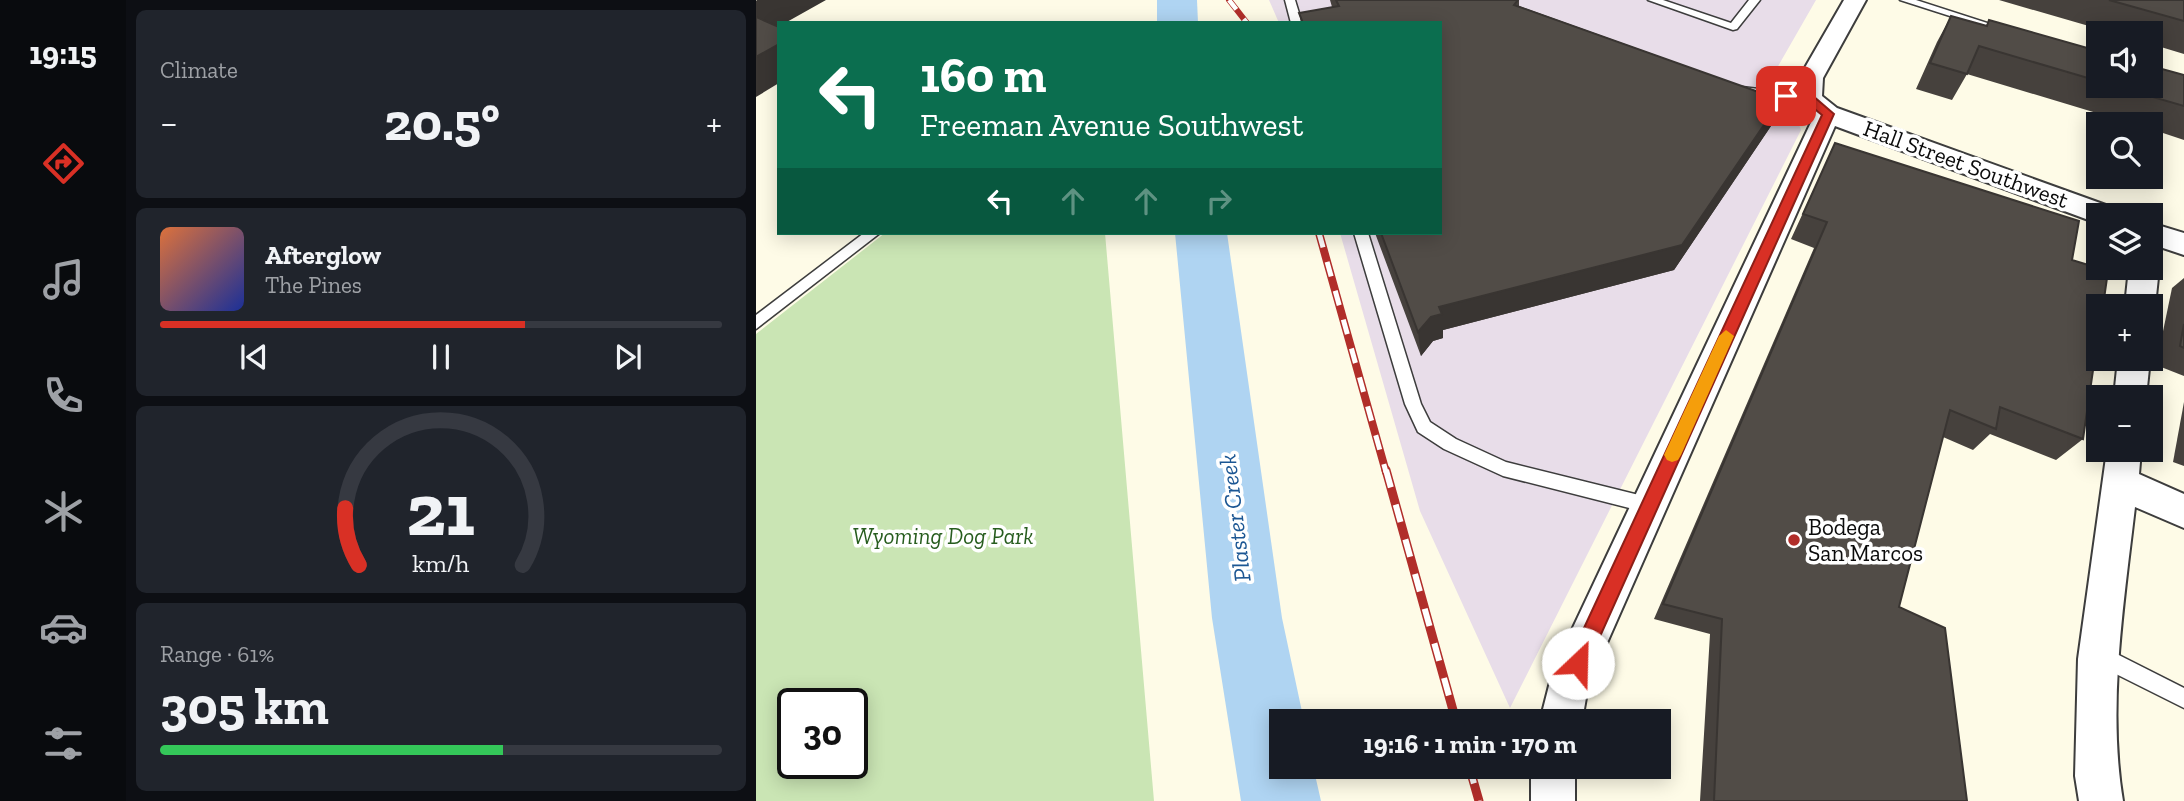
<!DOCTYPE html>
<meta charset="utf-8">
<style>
body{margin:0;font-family:"Zilla Slab",serif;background:#20242c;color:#f1f3f6;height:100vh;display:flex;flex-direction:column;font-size:26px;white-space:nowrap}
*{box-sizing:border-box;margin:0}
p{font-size:23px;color:#9ea1a6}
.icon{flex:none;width:38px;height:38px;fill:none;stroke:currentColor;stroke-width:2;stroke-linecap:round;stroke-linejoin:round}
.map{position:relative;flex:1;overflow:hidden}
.details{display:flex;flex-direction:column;gap:10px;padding:10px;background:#0d0f14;width:630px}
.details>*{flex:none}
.guide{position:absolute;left:21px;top:21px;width:665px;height:214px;border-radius:0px;box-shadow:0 4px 18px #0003;background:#0b6e4f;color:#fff;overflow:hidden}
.tools{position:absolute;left:1330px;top:21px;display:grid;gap:14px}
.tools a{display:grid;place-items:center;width:77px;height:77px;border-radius:0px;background:#171b24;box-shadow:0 4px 18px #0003;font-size:35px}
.speed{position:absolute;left:21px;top:688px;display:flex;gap:14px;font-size:35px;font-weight:700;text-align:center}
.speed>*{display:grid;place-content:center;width:91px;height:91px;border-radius:50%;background:#171b24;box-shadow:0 4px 18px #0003;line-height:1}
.speed .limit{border:4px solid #111;border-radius:10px;background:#fff;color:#111}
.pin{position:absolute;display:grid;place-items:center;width:60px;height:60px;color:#fff;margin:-30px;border-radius:14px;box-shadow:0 4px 10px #0006}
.me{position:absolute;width:77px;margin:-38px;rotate:24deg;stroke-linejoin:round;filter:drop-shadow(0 0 5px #0008)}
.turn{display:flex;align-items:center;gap:24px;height:147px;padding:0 28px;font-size:32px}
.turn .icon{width:91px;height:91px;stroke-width:2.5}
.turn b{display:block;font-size:49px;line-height:60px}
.lanes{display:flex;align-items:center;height:66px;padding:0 28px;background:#0003;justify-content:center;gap:35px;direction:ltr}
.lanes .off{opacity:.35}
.big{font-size:52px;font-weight:700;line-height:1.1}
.details .widget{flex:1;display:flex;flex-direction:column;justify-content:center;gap:10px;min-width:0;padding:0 24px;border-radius:10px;background:#20242c}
.details .dial{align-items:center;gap:0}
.dial svg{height:182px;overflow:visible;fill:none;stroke:#363941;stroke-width:7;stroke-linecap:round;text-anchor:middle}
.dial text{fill:#f1f3f6;stroke:none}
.song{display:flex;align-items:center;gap:21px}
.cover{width:84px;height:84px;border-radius:10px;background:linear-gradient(135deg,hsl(20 70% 55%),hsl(230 70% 35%))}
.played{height:7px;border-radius:4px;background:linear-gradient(90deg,#d93025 65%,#363941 65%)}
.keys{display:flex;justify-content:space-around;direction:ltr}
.heat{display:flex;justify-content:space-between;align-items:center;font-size:38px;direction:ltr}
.charge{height:10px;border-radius:5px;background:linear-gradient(90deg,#34c759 61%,#363941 0)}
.trip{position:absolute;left:513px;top:709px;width:402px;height:70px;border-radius:0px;background:#171b24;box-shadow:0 4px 18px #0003;font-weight:700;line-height:70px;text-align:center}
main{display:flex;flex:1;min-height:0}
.tab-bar{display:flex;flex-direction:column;width:126px;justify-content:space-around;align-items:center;background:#090b0e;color:#9ea1a6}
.tab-bar .icon{width:49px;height:49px}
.tab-bar .active{color:#d93025}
.tab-bar b{font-size:32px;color:#f1f3f6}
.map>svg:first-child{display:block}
.industrial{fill:#e8dde9}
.green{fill:#cae5b4;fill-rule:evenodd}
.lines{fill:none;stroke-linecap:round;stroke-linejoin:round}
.river{fill:#afd4f2;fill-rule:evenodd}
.service-casing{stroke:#3d3d3d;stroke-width:3}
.minor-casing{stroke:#3d3d3d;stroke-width:4}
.service{fill:#fff;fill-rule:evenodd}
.minor{fill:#fff;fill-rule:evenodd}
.rail-far2-casing{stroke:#b12e2a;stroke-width:6}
.rail-far1-casing{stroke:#b12e2a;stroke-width:8}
.rail-casing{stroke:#b12e2a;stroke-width:9}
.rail-far2{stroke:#fff;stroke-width:4.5;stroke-dasharray:12;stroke-linecap:butt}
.rail-far1{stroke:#fff;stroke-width:5;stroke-dasharray:15;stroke-linecap:butt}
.rail{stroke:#fff;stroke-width:6;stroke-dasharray:18;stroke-linecap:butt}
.wall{fill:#46413d}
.shaded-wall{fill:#393532}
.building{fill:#514c47;stroke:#393532;stroke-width:2}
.route{fill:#d93025;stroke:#8d1f18;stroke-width:2}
.slow{fill:#f59e0b}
.poi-dot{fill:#b12e2a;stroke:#fff;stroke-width:2.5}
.labels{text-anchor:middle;stroke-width:7;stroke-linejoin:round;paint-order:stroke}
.street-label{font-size:23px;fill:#0a0a0a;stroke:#fff}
.poi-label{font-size:23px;fill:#0a0a0a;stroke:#fff;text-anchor:start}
.park-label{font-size:23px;font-style:italic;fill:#275d1e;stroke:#fff}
.water-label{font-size:24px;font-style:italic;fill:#1b5693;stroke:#fff}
</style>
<main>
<nav class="tab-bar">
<b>19:15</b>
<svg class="icon active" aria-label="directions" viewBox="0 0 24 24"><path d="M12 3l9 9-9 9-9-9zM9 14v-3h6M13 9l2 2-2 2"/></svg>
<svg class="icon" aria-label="music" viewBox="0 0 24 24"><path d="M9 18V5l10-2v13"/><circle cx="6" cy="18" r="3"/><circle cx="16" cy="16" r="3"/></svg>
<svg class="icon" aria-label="phone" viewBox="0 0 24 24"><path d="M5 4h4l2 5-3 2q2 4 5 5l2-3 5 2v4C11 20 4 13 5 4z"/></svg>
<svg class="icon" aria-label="climate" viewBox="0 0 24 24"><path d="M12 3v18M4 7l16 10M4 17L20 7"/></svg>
<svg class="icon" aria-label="car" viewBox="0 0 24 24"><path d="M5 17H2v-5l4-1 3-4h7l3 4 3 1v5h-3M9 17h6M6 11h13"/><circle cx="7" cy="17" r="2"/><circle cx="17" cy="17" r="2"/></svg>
<svg class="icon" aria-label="filters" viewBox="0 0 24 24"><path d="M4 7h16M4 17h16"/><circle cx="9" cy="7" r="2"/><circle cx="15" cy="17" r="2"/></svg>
</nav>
<section class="details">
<div class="widget"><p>Climate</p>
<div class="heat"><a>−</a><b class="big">20.5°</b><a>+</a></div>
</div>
<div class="widget">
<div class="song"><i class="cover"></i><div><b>Afterglow</b><p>The Pines</p></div></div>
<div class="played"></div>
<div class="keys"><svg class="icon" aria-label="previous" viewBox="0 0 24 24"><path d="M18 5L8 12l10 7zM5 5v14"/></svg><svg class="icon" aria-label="pause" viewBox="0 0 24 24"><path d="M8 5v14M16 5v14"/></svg><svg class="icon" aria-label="next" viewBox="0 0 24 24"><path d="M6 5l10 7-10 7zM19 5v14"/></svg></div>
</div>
<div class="widget dial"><svg viewBox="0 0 100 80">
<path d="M14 69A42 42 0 1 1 86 69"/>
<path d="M14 69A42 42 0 0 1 8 44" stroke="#d93025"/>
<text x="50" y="56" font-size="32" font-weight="700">21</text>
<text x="50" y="72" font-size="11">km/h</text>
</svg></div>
<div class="widget"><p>Range · 61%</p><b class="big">305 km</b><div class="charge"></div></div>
</section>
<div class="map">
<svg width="1428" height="801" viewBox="0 0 1428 801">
<rect width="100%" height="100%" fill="#fefbe7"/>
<path class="industrial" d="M513 0H1060L1021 68 1045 130 754 708 664 511 584 233H684V23H523Z"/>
<path class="green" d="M129 233H349L398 801H0V334ZM37 704H96V763H37Z"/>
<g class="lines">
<g class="river">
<path d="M401 0H441L442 23H401Z"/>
<path d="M419 233H471L526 618 548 721H525V766H557L565 801H485L456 618Z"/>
</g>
<g class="service-casing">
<g id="service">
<path d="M529 0H539L546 23H535Z"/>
<path d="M892 0H907L975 23 993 0H1004L981 29 977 30Z"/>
<path d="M1144 0H1160L1256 31 1247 33Z"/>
<path d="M986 87 1053 95 1059 99 1053 103 982 94V88Z"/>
<path d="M108 233H124L0 329V315Z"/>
<path d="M598 233H612L665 404 674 422 700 439 750 462 899 499 902 505 899 511 893 513 747 476 688 449 662 432 649 404Z"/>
<path d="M1345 646 1428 688V708L1338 663 1335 656 1338 649Z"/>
</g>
</g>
<g class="minor-casing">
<g id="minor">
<path d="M1088 0H1110L1067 78 1066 96 1081 108 1358 208 1362 215H1342V223L1338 222 1079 126 832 686 826 721H784L797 670 1058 116 1041 99 1043 78Z"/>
<path d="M1395 223 1428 233V255L1395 244Z"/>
<path d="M1395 259 1403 268 1399 306 1395 314V306H1369L1373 268H1395Z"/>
<path d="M1362 359H1394L1390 397H1358Z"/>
<path d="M1351 450H1385L1383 474 1428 494V528L1379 507C1368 602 1351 706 1367 801H1323L1319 776 1322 659Z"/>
<rect x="775" y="766" width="44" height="35"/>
</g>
</g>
<use href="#service" class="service"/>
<use href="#minor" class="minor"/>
<g class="rail-far2-casing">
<path id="rail-far2" d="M473 0 491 23"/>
</g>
<g class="rail-far1-casing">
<path id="rail-far1" d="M563 233 630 472"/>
</g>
<g class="rail-casing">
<g id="rail">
<path d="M630 470 700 721"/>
<path d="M713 766 723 801"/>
</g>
</g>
<use href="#rail-far2" class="rail-far2"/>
<use href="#rail-far1" class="rail-far1"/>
<use href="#rail" class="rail"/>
</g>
<g class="wall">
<path d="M574 0H763V6L1025 100 1015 126 918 270 687 330V338L677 341 665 356 619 233H684V23H545L543 13 576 7Z"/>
<path d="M1243 0H1428V54L1395 44V33H1357Z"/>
<path d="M1195 16 1230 26 1233 20 1342 51V86H1395L1428 75V140L1395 129V124H1377L1211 74 1196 100 1160 89 1181 42Z"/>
<path d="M1079 143 1316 260 1327 439 1300 460 1234 434 1217 450 1187 437 1143 607 1211 801H944L954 634 898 619 1058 248 1035 239Z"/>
<path d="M1428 278V376L1400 365 1416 288Z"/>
<path d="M1428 402V466L1417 462Z"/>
</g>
<g class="shaded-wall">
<path d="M1 0H70L29 23H23V26L5 36 0 30V1Z"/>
<path d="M23 44V83L0 97V57Z"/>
<path d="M1025 100 1015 126 918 270 687 330V338L677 341 665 356 662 332 683 307Z"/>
</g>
<g class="building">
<path d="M580 0H762L758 5 1025 100 926 245 683 307 686 314 675 317 662 332 625 233H684V23H547L543 13 583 6Z"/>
<path d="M1353 0H1428V21Z"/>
<path d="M1195 16 1231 26 1233 20 1342 51V81L1223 46 1211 74 1174 63Z"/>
<path d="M0 17 23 27V44L0 57Z"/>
<path d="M1395 66 1428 75V106L1359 86H1395Z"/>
<path d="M1079 143 1323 221 1316 260 1352 271 1347 306H1342V336L1327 439 1244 407 1240 429 1194 410 1143 607 1189 628 1211 801H958L966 619 907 604 1071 222 1047 214Z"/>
<path d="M1428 324V348L1424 346Z"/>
</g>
<path class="route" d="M1030 92 1057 96 1078 114 829 670 822 672 815 670 812 663 815 656 1066 115 1050 102 1026 99V93Z"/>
<path class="slow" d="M970 330 978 336 925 455 922 460 916 462 911 460 908 455 963 336Z"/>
<circle class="poi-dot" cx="1038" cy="540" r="7"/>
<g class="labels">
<g class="street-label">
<text transform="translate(1210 164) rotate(20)" y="8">Hall Street Southwest</text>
</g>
<g class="poi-label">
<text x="1052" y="535">Bodega<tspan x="1052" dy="26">San Marcos</tspan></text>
</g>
<g class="park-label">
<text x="187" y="544">Wyoming Dog Park</text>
</g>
<g class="water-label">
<text transform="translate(479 518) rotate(-97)" y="8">Plaster Creek</text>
</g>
</g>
</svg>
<div class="tools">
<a><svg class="icon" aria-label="sound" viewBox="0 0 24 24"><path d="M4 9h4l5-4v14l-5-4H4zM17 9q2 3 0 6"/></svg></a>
<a><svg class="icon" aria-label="search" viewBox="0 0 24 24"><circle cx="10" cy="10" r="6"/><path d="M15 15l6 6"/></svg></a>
<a><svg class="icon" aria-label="layers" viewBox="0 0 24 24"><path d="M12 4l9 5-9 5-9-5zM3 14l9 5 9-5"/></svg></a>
<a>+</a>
<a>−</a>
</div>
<div class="speed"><div class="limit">30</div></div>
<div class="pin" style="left:1030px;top:96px;background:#d93025"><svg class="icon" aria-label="arrive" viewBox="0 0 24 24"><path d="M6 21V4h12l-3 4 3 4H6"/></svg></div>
<svg class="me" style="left:822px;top:663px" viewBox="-20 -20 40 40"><circle r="19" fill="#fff"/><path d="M0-13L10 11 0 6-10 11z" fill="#d93025"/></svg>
<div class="trip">19:16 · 1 min · 170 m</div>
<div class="guide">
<div class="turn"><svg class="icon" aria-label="left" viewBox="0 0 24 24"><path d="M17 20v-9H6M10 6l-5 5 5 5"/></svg><div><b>160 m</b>Freeman Avenue Southwest</div></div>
<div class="lanes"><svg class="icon" aria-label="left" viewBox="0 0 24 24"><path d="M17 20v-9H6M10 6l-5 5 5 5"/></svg><svg class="icon off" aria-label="ahead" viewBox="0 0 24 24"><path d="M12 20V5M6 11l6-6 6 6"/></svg><svg class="icon off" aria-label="ahead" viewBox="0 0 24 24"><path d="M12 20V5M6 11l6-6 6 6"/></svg><svg class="icon off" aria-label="right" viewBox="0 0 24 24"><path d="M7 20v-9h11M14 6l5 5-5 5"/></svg></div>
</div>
</div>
</main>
